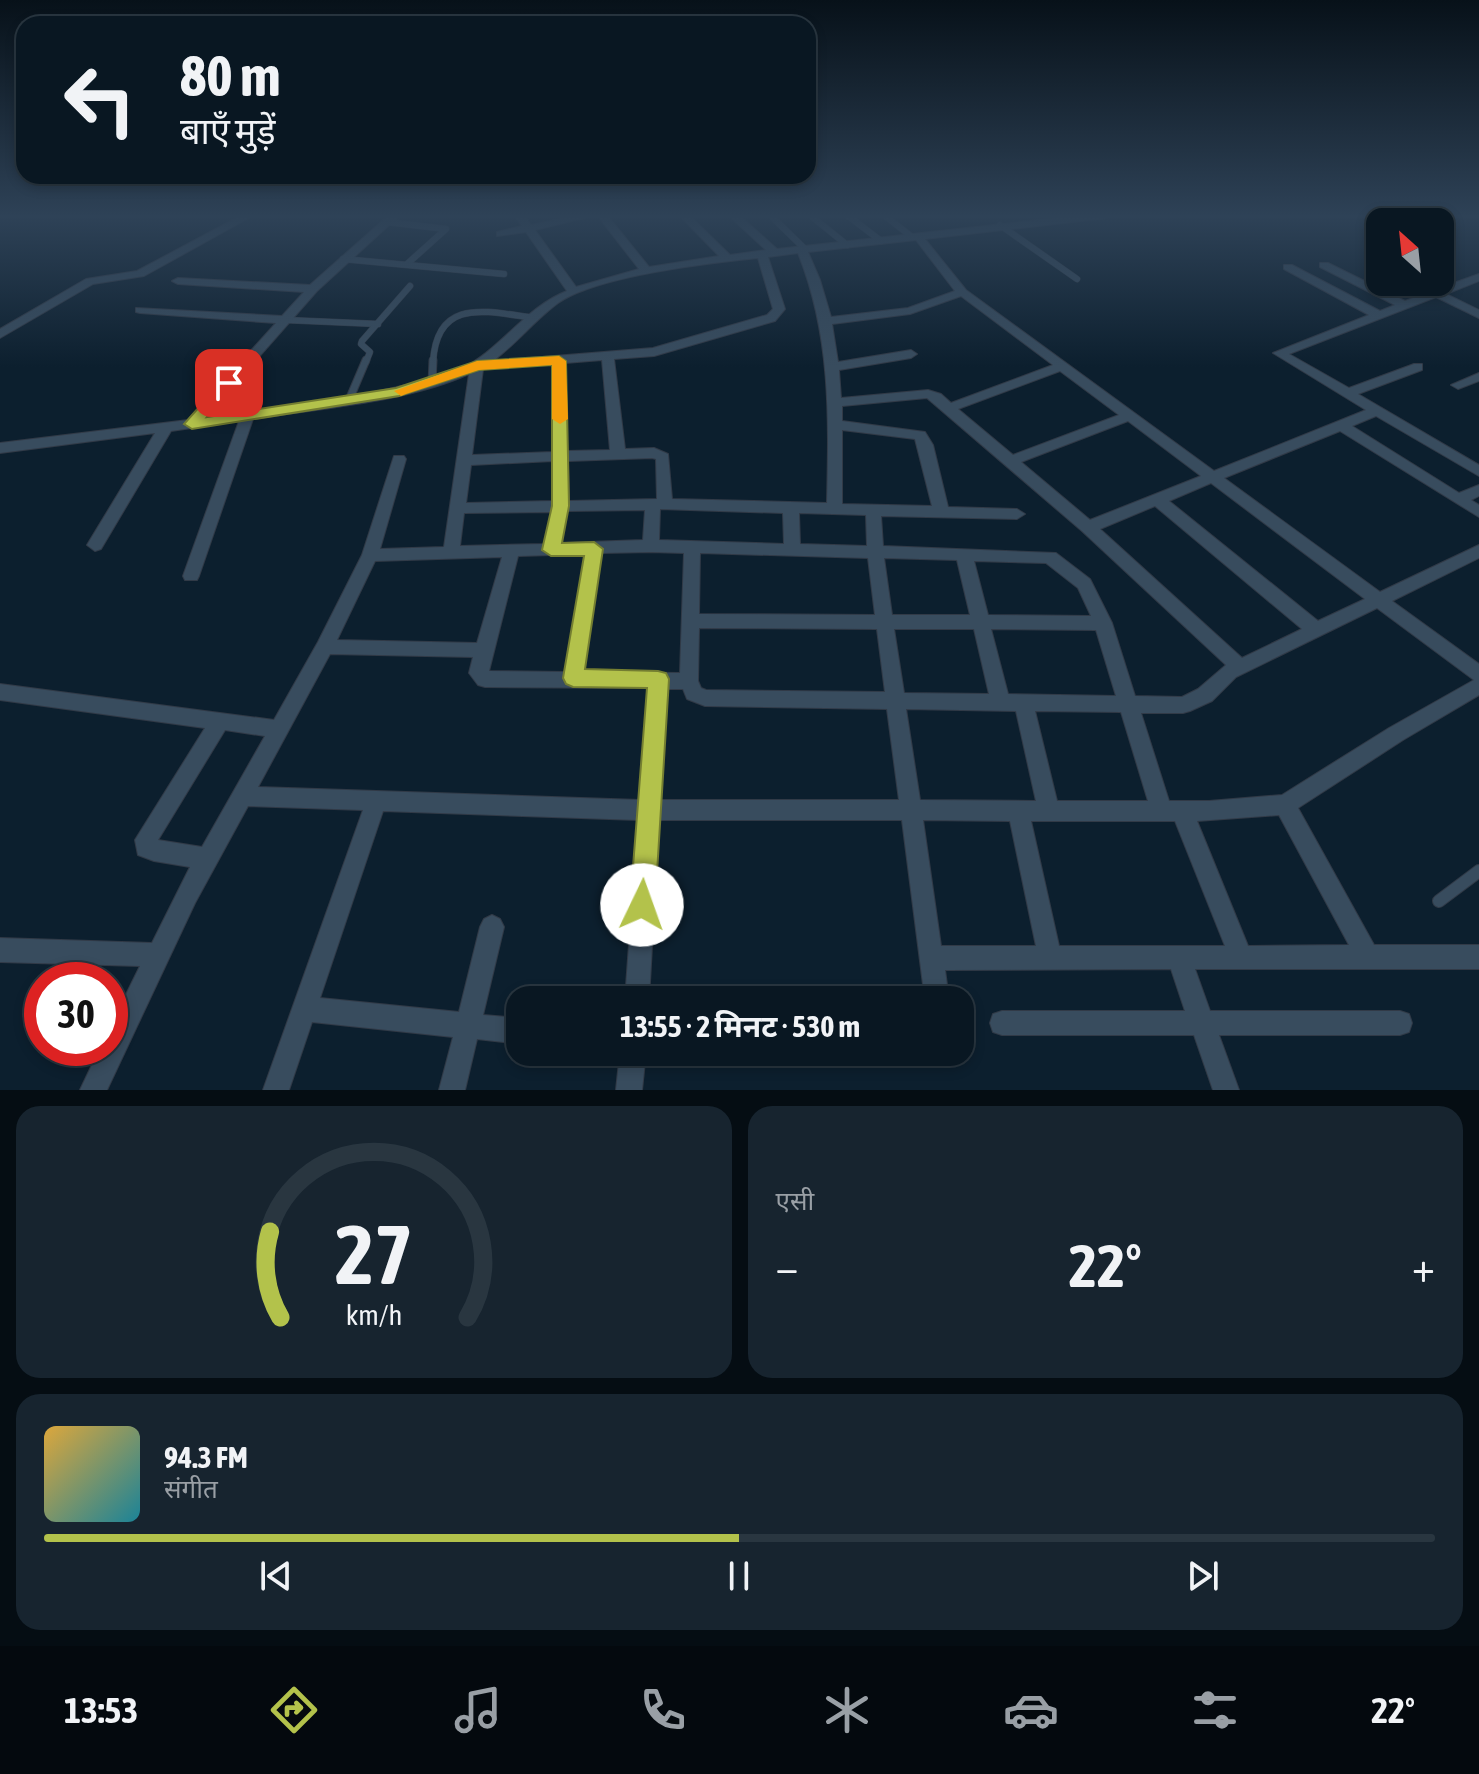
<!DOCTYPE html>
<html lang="hi">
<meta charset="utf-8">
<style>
body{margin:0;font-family:"Asap Condensed","Noto Sans Devanagari",sans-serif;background:#17242f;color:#f1f3f6;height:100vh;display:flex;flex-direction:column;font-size:30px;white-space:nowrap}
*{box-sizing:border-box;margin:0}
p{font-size:26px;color:#999fa5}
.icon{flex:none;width:44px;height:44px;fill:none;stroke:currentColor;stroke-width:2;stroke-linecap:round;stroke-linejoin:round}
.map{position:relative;height:1090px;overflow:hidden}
.drawer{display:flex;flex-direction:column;gap:16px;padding:16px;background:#050d13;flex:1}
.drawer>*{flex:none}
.top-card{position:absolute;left:16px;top:16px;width:800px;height:168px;border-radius:24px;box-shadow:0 4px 12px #0003,0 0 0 2px #293640;background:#091722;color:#f1f3f6;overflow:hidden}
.needle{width:52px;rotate:333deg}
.buttons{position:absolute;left:1366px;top:208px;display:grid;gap:16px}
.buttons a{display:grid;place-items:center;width:88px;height:88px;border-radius:16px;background:#091722;box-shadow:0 4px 12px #0003,0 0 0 2px #293640;font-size:40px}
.speed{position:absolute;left:24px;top:962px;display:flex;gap:16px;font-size:40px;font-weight:700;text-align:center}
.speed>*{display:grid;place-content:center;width:104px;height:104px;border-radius:50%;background:#091722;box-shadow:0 4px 12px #0003,0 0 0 2px #293640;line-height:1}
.speed .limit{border:12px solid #d22;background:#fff;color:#111}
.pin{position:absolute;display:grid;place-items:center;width:68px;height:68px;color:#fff;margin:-34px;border-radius:16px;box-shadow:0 4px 12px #0006}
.me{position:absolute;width:88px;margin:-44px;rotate:3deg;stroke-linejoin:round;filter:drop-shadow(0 0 6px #0008)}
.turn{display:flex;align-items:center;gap:28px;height:168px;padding:0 32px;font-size:36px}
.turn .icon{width:104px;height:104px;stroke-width:2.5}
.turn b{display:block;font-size:56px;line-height:68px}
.big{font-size:60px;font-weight:700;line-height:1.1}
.drawer .card{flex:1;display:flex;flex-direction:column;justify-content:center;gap:12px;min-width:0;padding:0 28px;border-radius:24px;background:#17242f}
.drawer .dial{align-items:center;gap:0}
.dial svg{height:208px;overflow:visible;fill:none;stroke:#293640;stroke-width:7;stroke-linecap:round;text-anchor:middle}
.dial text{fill:#f1f3f6;stroke:none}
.song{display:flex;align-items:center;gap:24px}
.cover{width:96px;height:96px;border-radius:12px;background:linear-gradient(135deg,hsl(40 70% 55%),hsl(190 70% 35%))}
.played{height:8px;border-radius:4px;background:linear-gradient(90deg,#b3c24b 50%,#293640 50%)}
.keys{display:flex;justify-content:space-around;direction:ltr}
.heat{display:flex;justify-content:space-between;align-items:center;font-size:44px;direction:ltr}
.drawer .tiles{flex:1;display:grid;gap:16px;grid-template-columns:1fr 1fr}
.card:last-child{grid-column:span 2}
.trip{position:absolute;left:506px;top:986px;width:468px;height:80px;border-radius:24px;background:#091722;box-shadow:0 4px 12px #0003,0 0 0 2px #293640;font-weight:700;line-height:80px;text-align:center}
.tab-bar{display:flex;height:128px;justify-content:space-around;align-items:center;background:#04090e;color:#999fa5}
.tab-bar .icon{width:56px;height:56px}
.tab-bar .active{color:#b3c24b}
.tab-bar b{font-size:36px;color:#f1f3f6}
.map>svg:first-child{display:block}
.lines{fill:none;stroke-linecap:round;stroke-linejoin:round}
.lane-far2-casing{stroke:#313a47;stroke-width:7}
.lane-far1-casing{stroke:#313a47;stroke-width:9}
.lane-casing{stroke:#313a47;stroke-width:14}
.street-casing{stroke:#313a47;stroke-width:2}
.lane-far2{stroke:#384c5e;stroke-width:6}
.lane-far1{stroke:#384c5e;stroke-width:7}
.lane{stroke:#384c5e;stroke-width:12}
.street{fill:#384c5e;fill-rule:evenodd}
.route{fill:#b3c24b;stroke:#747e31;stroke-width:2}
.slow{fill:#f59e0b}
</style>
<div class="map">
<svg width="1479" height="1090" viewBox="0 0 1479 1090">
<rect width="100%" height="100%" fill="#0c1f2e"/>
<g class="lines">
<g class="lane-far2-casing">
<g id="lane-far2">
<path d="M770 215 806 250"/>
<path d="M810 215 847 245"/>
<path d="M847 215 881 241"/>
<path d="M884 215 912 237"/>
<path d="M387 222 446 229 407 264"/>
<path d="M1000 225 1077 279"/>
<path d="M343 259 504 274"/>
<path d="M286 320 378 324"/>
<path d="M366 362 370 352 361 344 362 341 410 286"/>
<path d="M433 362C437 296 488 312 535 318"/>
</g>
</g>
<g class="lane-far1-casing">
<g id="lane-far1">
<path d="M432 383 433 360"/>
<path d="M349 400 366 360"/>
</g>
</g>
<g class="lane-casing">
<path id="lane" d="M1439 901 1479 871"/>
</g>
<g class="street-casing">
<g id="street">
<path d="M242 215H254L144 276 93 284 0 338V329L86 279 137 271Z"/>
<path d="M389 215H400L317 291 205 418C268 408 332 402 393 388 415 383 438 379 459 370 500 351 525 307 567 291L526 232 497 236V232L522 226 514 215H524L531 225 578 215H596L535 230 576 287 639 269 597 215H607L649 267 719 256 679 215H689L730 255 766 250 728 215H739L777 249 1083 215H1112L1107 218 925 239 966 290 1214 471 1366 410 1273 353 1369 315 1284 269V265H1292L1380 311 1395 305 1320 267V263H1328L1405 301 1427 293 1407 282H1422L1437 289 1479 274V281L1446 294 1479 310V318L1436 297 1289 354 1349 388 1414 364H1422V370L1358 394 1479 465V476L1376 416 1352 426 1459 493 1479 485V496L1471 500 1479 505V517L1340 431 1224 478 1380 592 1479 545V558L1392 601 1479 664V695L1403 740 1298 808 1374 945H1479V969H1195L1210 1011H1400L1409 1014 1412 1023 1409 1032 1400 1035H1219L1239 1090H1213L1194 1035H1002L993 1032 990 1023 993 1014 1002 1011H1185L1171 969 945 970 949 1000H925L902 820H659L649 1000H625L638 820 383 811 320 998 459 1012 480 927 484 919 492 915 500 919 504 927 483 1015 520 1018V1044L477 1039 465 1090H439L453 1037 312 1022 289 1090H263L363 810 248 806 195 903 107 1090H80L100 1048H110V1027L140 966 0 962V938L152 943 190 867 154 861 138 855 135 840 205 728 0 700V684L274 720 318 642 362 555 394 456H404L406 459 380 549 444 547 469 374C407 402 321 408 253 419L199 576 197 580H185L183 576 239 421 171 431 101 549 95 551 87 545 155 433 0 453V443L188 420 276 323 140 313 136 312V308L282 316 304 292 178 284 172 281 178 278 310 285ZM916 240 955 291 908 308 831 317 820 280 808 252ZM798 253C831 335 829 417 827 503L672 499 668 454 654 448 625 449 614 359 654 356 775 321 785 309 768 257ZM758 258 773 309 767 315 653 348 493 361C516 344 535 320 558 303 597 276 709 263 758 258ZM961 296 1053 365 951 403 941 394 928 390 841 398 839 370 911 358 917 354 911 350 838 362 832 324 910 314ZM602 360 610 450 567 451 565 363ZM553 364V452L472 455 483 369ZM1060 371 1119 415 1013 455 958 409ZM927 398 1082 531 1226 665 1198 689 1182 697 1135 696 1112 623 1090 579 1056 553 883 546 881 516 1017 519 1025 514 1017 509 948 507 933 445 925 432 842 421V406ZM1128 421 1201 476 1090 520 1021 462ZM842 430 915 439 932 506 842 504ZM652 458 656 459 657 499 569 501 568 461ZM553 461V501L466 503 471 465ZM1211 483 1365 599 1318 621 1169 501ZM1155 506 1302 629 1242 658 1100 529ZM660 509 783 513 784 544 659 540ZM645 510 643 540 561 543 567 511ZM552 512 544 544 460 546 464 513ZM799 513 866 515 867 546 800 544ZM651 552 684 553 680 673 583 672 601 553ZM700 553 868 558 875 615 699 614ZM585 554 565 672 489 671 518 556ZM502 557 477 643 337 640 375 561ZM884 558 957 560 970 615H892ZM974 561 1046 563 1078 588 1091 616 988 615ZM1377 608 1474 680 1389 728 1282 795 1209 801H1169L1141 713H1183L1190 711 1212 701 1236 677ZM699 628 877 629 885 692 706 690 701 688 698 681ZM894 629H974L989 694 904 693ZM991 629 1096 630 1116 696 1008 694ZM330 654 473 657 469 673 478 685 485 687 648 688 640 800 258 787ZM667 689H683L687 699 705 706 887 709 899 800H660ZM906 709 1016 711 1036 801 920 800ZM1035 711 1121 712 1148 801H1057ZM225 730 265 736 202 847 158 840ZM1279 815 1349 945 1248 946 1197 821ZM923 820 1010 821 1036 946H941ZM1031 821H1175L1225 946H1059Z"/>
<path d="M1365 259 1380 262V269L1365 263Z"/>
<path d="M1479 373V381L1458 389 1451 385Z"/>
<path d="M620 1052H646L642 1090H616Z"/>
</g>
</g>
<use href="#lane-far2" class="lane-far2"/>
<use href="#lane-far1" class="lane-far1"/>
<use href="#lane" class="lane"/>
<use href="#street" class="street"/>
</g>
<linearGradient id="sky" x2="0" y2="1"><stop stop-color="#071119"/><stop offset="0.59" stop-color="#2e4257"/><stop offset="1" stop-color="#2e4257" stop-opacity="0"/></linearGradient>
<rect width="1479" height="367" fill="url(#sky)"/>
<path class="route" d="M559 356 566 361 569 506 562 543 594 542 603 549 585 669 658 671 666 673 669 679 655 905 652 914 642 918 633 914 630 905 647 688 573 687 566 684 563 678 584 556H551L542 550 552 506V365L479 370 399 396 192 429 184 424 224 379 229 378 237 383 207 417 396 388 477 361Z"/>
<path class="slow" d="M559 356 566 361 568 419 560 424 552 419V365L479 370 406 394 401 396 394 391 477 361Z"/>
</svg>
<div class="buttons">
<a><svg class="needle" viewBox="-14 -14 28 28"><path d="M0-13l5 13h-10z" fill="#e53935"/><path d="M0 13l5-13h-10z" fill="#999fa5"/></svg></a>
</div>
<div class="speed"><div class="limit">30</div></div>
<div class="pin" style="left:229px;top:383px;background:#d93025"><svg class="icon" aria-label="arrive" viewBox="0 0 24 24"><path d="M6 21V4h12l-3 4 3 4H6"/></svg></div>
<svg class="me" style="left:642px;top:905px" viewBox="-20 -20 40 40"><circle r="19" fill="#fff"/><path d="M0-13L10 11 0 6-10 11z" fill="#b3c24b"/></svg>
<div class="trip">13:55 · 2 मिनट · 530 m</div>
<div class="top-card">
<div class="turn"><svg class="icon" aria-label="left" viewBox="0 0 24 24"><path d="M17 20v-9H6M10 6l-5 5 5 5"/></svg><div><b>80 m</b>बाएँ मुड़ें</div></div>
</div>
</div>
<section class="drawer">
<div class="tiles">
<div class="card dial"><svg viewBox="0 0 100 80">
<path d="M14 69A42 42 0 1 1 86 69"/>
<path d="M14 69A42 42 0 0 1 10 36" stroke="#b3c24b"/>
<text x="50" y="56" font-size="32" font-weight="700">27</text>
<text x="50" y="72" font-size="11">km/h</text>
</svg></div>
<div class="card"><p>एसी</p>
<div class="heat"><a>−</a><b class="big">22°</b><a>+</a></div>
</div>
<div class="card">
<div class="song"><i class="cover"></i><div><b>94.3 FM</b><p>संगीत</p></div></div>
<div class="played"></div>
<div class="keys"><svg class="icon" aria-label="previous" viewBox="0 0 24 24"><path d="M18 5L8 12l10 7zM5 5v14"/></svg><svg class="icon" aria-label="pause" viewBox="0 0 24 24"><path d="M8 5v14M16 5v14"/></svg><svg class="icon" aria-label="next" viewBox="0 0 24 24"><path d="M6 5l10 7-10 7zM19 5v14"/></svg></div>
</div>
</div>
</section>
<nav class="tab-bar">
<b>13:53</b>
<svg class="icon active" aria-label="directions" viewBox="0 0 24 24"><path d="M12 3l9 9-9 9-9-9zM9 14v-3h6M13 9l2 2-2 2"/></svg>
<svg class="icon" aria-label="music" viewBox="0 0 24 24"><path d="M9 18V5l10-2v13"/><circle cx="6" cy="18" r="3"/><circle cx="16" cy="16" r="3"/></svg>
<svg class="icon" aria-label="phone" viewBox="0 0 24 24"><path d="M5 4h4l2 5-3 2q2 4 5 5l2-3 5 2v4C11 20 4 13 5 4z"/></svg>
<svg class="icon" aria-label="climate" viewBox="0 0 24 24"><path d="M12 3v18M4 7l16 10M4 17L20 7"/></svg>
<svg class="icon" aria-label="car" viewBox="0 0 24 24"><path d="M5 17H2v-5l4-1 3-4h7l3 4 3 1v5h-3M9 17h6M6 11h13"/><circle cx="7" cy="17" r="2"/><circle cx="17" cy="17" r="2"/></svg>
<svg class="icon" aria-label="filters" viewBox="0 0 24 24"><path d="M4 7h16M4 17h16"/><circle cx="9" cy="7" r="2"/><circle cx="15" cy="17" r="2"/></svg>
<b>22°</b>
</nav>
